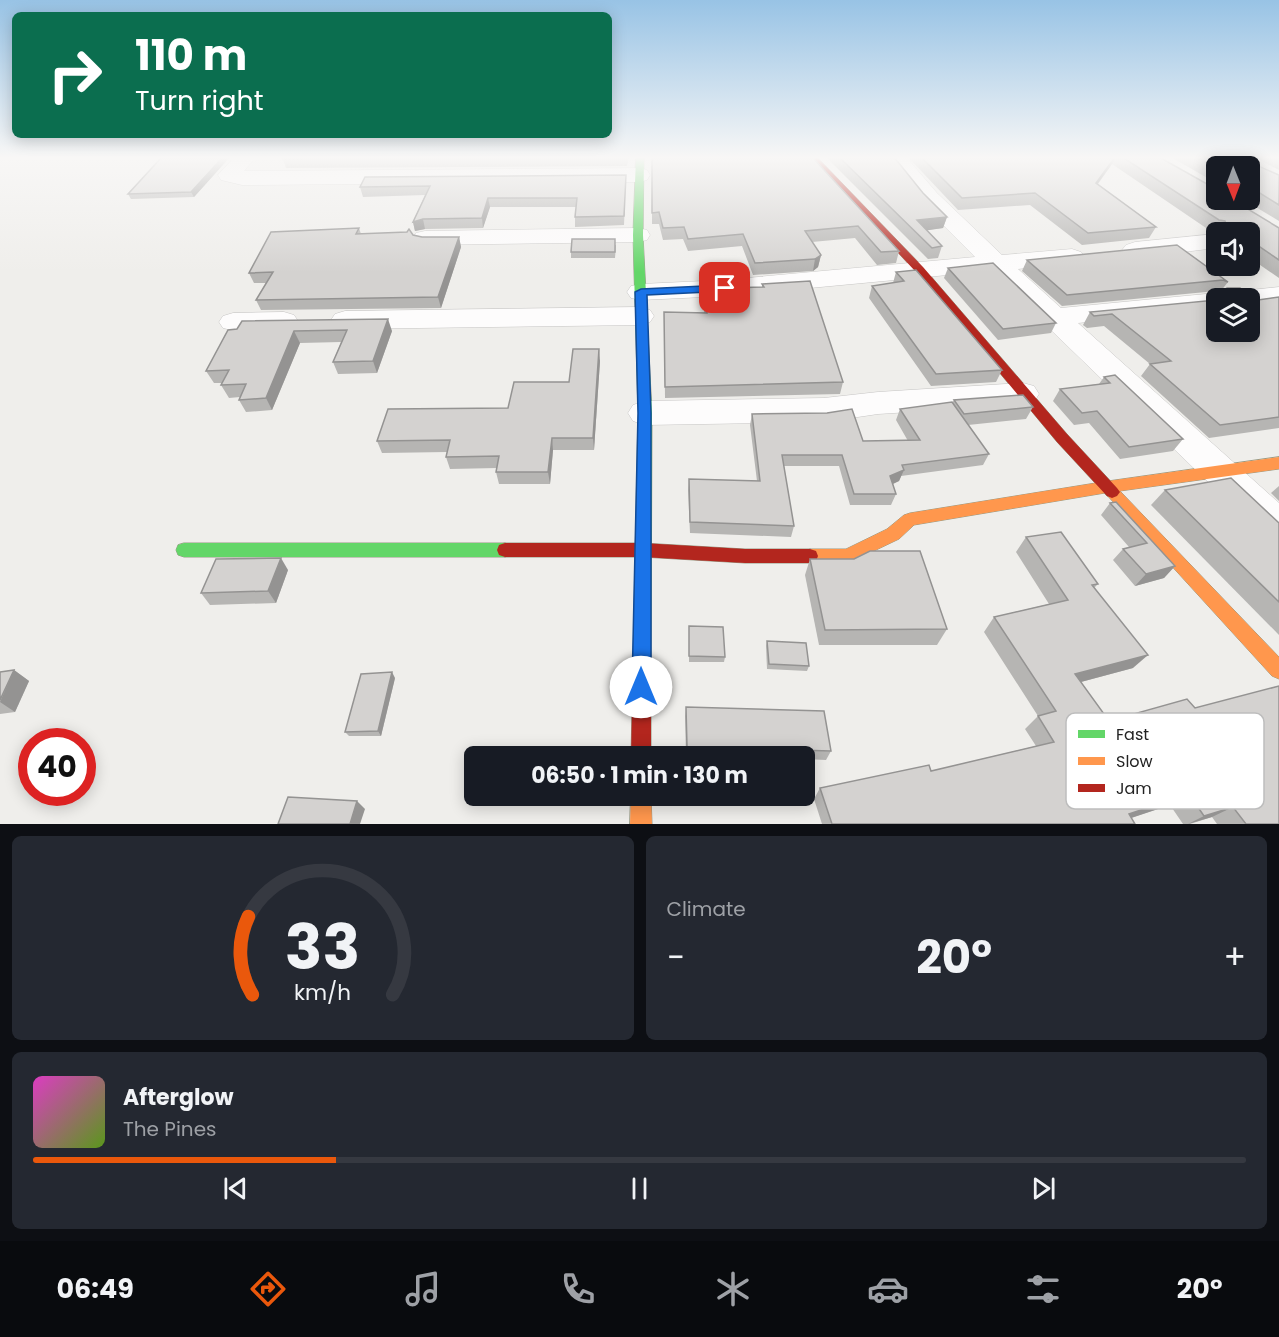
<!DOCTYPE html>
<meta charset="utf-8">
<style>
body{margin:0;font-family:Poppins,sans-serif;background:#242831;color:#f1f3f6;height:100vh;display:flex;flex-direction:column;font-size:22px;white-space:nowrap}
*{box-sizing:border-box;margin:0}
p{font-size:20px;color:#9ea1a6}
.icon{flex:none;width:33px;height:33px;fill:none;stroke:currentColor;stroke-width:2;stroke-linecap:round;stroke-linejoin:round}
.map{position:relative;height:824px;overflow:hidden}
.sheet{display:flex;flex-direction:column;gap:12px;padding:12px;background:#0d0f14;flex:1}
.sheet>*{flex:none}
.hud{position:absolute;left:12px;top:12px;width:600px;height:126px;border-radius:9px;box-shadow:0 3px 15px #0003;background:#0b6e4f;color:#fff;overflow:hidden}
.needle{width:39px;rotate:179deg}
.controls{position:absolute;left:1206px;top:156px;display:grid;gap:12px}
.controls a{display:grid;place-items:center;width:54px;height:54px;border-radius:9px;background:#171b24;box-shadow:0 3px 15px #0003;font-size:30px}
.speed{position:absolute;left:18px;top:728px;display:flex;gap:12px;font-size:30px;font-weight:700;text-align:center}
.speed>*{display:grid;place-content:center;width:78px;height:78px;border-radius:50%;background:#171b24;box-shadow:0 3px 15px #0003;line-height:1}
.speed .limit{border:9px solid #d22;background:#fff;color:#111}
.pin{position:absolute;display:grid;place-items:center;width:51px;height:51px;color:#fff;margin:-26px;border-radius:12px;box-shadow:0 3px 9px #0006}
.me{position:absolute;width:66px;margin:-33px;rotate:0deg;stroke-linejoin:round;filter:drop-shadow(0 0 4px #0008)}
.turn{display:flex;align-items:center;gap:21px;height:126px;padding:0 24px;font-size:27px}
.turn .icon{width:78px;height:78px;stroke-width:2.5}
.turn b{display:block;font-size:42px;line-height:51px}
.big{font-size:45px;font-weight:700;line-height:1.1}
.sheet .tile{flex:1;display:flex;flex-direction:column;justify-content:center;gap:9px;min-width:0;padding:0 21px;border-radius:9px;background:#242831}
.sheet .dial{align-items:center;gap:0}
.dial svg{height:156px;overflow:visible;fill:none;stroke:#363941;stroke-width:7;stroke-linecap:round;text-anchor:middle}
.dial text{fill:#f1f3f6;stroke:none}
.song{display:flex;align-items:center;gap:18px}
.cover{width:72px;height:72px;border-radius:9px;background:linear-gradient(135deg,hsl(310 70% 55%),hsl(90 70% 35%))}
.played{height:6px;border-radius:3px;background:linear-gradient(90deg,#ea580c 25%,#363941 25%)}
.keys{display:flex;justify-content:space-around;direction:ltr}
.heat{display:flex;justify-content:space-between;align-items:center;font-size:33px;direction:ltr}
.sheet .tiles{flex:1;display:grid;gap:12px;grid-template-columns:1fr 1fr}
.tile:last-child{grid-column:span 2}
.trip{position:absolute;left:464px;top:746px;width:351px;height:60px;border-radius:9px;background:#171b24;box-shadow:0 3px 15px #0003;font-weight:700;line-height:60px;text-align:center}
.tabs{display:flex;height:96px;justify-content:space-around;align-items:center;background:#090b0e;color:#9ea1a6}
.tabs .icon{width:42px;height:42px}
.tabs .selected{color:#ea580c}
.tabs b{font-size:27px;color:#f1f3f6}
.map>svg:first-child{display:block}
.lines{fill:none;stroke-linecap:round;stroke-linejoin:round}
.street-casing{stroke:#c7c6c5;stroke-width:1}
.fast-casing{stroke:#969983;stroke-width:1}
.slow-casing{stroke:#969983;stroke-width:1}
.jam-casing{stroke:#969983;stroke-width:1}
.street{fill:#fdfcfc;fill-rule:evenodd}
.fast{fill:#63d668;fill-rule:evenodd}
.slow{fill:#ff974d;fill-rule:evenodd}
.jam{fill:#b3261e;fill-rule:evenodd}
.wall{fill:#b6b5b3}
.shaded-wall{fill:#949392}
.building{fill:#d4d2d0;stroke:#949392;stroke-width:1.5}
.route{fill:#1a73e8;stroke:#114b97;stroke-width:1.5}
.key{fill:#fff;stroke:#bdbdbd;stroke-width:1.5}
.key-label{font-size:16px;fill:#222}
</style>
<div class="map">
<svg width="1279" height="824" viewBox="0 0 1279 824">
<rect width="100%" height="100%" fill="#efeeeb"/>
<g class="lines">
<g class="street-casing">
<g id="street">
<path d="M235 157H256L244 171 639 168 647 170 650 175 647 180 639 182 242 185 221 180 218 175Z"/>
<path d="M885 157H906L937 193 1002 255 1072 249 1081 252 1085 257 1081 262 1018 269 1061 308 1216 293 1228 298 1231 292 1279 287V303L1250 306V298H1216V309L1078 323 1279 503V542L1265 537 990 271 725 296 641 300 631 298 627 292 631 286 641 284 725 280 975 257 921 203Z"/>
<path d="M638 228 647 230 650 235 647 240 638 242 425 245 416 243 413 238 416 233 425 231Z"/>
<path d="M1216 234V248L1135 258 1126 255 1122 250 1126 245 1135 242Z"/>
<path d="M640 307 650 310 654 316 650 322 640 325 345 329 335 326 331 320 335 314 345 311Z"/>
<path d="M284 312 294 315 298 321 294 327C273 333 244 334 223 328L219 322 223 316 233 313Z"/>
<path d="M1023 383 1034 386 1039 394 1034 402 1023 405 878 414 824 422 645 425 633 421 628 413 633 405 645 401 824 398 878 392Z"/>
</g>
</g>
<g class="fast-casing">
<g id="fast">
<path d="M636 157H644L643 235 652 413 651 659 648 665 642 668 636 665 633 659 638 413 633 235Z"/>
<path d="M184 543H505L511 545 513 550 511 555 505 557H184L178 555 176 550 178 545Z"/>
</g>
</g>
<g class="slow-casing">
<g id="slow">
<path d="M1279 457V469L1120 491 1279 657V679L1272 676 1105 493 914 525 899 539 853 561 847 563H810L804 561 802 556 804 551 810 549H846L887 529 904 515 910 513 1108 481Z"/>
<path d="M631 795H651L652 824H630Z"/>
</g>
</g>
<g class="jam-casing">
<g id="jam">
<path d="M809 157H817L923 267 1067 434 1117 488 1120 492 1117 496 1112 498 1107 496 1057 442 915 271Z"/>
<path d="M505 543H642L745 549H810L816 551 818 556 816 561 810 563H745L642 557H505L499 555 497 550 499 545Z"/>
<path d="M642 650 648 653 651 659V756H631L633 659 636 653Z"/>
</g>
</g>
<use href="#street" class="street"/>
<use href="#fast" class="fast"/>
<use href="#slow" class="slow"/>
<use href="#jam" class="jam"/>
</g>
<g class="wall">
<path d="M162 157H230L194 197 131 199 128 194Z"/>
<path d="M629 157 627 166 286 168 283 159Z"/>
<path d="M652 157H812L899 251 896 263 877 265 855 238 812 242 821 255 818 267 813 271 753 275 742 246 688 251 683 239 663 240 659 224H652Z"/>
<path d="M826 157H894L923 193 947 217 943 228 927 230 942 246 938 258 928 259Z"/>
<path d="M908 157H1159L1279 228V278L1250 258V232H1212L1112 164 1098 184 1156 227 1149 238 1082 245 1030 205 958 210Z"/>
<path d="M1171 157H1241L1256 165 1279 175V221L1244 200H1250V166H1216V183Z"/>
<path d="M1254 157H1279V170Z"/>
<path d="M626 175 624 225 575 227V217L576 207H490L483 228 425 229 415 231 413 222 425 195 363 197 360 187Z"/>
<path d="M359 228 361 234 413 235 422 237H459L461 247 441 308 261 310 256 300 266 283H254L249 273Z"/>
<path d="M616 245 615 258H571V252Z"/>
<path d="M1177 245 1228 282 1220 292 1216 291 1062 306 1022 271 1027 260Z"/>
<path d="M948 268 1056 323 1051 333 998 340 944 278Z"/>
<path d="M896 272 1002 370 996 382 931 386 869 298 872 286 893 283Z"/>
<path d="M762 284 843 382 840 394 665 398 664 312 704 313 705 296H724L725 288 762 287Z"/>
<path d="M1227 288 1258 300 1279 297V428L1209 438 1141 376 1150 364 1104 326 1087 328 1083 325 1090 312 1250 298H1220Z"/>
<path d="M228 330 392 331 377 373 338 374 333 362 341 342 300 343 272 410 246 412 239 400 240 397 229 398 221 385 223 383H214L206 371Z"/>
<path d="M600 361 594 450H553L550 484H499L496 472 497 468 450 469 446 457 447 452 382 453 377 441 508 408 569 382Z"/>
<path d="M1104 377 1183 439 1173 451 1120 459 1089 423 1074 425 1053 401 1060 389 1099 384Z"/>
<path d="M954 400 1033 407 1026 419 968 425 989 454 983 465 901 476 899 481 893 484 896 494 891 505H850L839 466H784L794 526 791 537 690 533 688 490 689 479 757 481 750 425 752 414 863 441H908L896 420 900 409 952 403Z"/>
<path d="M1279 486V501L1271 493Z"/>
<path d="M1165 490 1279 523V635L1151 505Z"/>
<path d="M1110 503 1175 566 1164 578 1135 586 1113 560 1123 549 1129 547 1101 515Z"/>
<path d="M1026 537 1098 584 1094 588 1133 668 1081 682 1109 721 1279 824H1217L1212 817 1190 824H1183L1170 805 1131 818 1135 824H822L814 799 820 788 931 771 1036 746 1025 729 1038 716 984 632 994 617 1049 604 1016 552Z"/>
<path d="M810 559 947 629 937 645H819L805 575Z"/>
<path d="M288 570 276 603 210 605 201 593Z"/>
<path d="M689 626 725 657 724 662H689Z"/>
<path d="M767 641 809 666 807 671 767 669 766 646Z"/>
<path d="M14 670 29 681 15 712 0 714V672Z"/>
<path d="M395 678 381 736H349L345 732Z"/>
<path d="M686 707 831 751 826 760 804 759V756H686L685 716Z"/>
</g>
<g class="shaded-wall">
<path d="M223 157H230L194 197 191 192Z"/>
<path d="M1115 157 1112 164 1090 194 1096 183Z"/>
<path d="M488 198 490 207 483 228 482 218Z"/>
<path d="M947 217 943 228 916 232 917 220Z"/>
<path d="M423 219 425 229 415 231 413 222Z"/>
<path d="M459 237 461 247 441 308 438 297Z"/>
<path d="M821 255 818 267 813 271 815 259Z"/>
<path d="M388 319 392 331 377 373 373 361Z"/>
<path d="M294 331 300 343 272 410 266 398Z"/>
<path d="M599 349 600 361 594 450 593 438Z"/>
<path d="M552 438 553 450 550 484 548 472Z"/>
<path d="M904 470 899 481 886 487 890 476Z"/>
<path d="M281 558 288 570 276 603 268 591Z"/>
<path d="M1175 566 1164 578 1135 586 1146 574Z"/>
<path d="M1148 655 1133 668 1062 687 1075 674Z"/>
<path d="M14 670 29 681 15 712 0 702Z"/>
<path d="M392 672 395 678 381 736 378 731Z"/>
<path d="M1189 794 1170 805 1113 824 1129 814Z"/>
<path d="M357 801 365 809 360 824H350Z"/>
<path d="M1233 807 1212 817 1188 824 1204 816Z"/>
</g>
<g class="building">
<path d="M162 157H223L191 192 128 194Z"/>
<path d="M284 157H627L283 159Z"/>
<path d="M652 157H812L899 251 881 252 858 226 805 231 821 255 815 259 755 263 743 234 688 239 684 227 663 228 659 212 652 213Z"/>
<path d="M839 157H894L923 193 947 217 917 220 942 246 932 248Z"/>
<path d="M921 157H1115L1096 183 1156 227 1088 233 1035 193 962 198Z"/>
<path d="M1122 157H1159L1216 189V200H1233L1279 228V260L1250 240V232H1238L1226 225 1225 221 1219 220Z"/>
<path d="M1196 157H1255L1256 165 1279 175V205L1250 187V166H1216V168Z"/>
<path d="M626 175 624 216 575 217 577 198H488L482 218 423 219 413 222 430 186 360 187 365 177Z"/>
<path d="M359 228 356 234 407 232 409 229 413 235 422 237H459L438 297 256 300 273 272 249 273 271 232Z"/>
<path d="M572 239H615V252H571Z"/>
<path d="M1177 245 1228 282 1223 280 1067 295 1027 260Z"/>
<path d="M993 263 1056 323 1003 329 948 268Z"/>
<path d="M916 270 1002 370 936 374 872 286 904 281 896 272Z"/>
<path d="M810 281 843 382 665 387 664 312 707 313 705 296H727L725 288 764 287 762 284Z"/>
<path d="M1227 288H1240L1258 300 1279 297V417L1220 425 1150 364 1171 361 1112 314 1094 316 1090 312 1216 300V332H1250V298H1225Z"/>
<path d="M388 319 373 361 333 362 347 330 294 331 266 398 239 400 246 384 221 385 229 370 206 371 228 330 237 329 242 321Z"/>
<path d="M573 349H599L593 438H552L548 472H496L499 456 446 457 450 440 377 441 388 409 508 408 514 382H569Z"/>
<path d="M1115 375 1183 439 1129 447 1097 411 1082 413 1060 389 1110 383 1104 377Z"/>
<path d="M1023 395 1033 407 964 414 954 400Z"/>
<path d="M952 402 989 454 902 465 904 470 890 476 896 494H854L842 455H782L794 526 690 522 689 479 760 481 752 414 827 413 852 409 863 441 920 440 900 409Z"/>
<path d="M1231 478 1279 523V602L1165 490Z"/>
<path d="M1116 502 1175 566 1146 574 1123 549 1147 543 1110 503Z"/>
<path d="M1061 532 1098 584 1092 585 1148 655 1075 674 1109 721 1187 699 1195 708 1279 686V824H1246L1233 807 1204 816 1189 794 1129 814 1135 824H832L820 788 929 765 931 771 1054 742 1038 716 1056 711 994 617 1068 600 1026 537Z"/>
<path d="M870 551H920L947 629 825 630 810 559H854Z"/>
<path d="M281 558 268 591 201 593 216 559Z"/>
<path d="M689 626 723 627 725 657 689 656Z"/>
<path d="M767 641 806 643 809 666 769 664Z"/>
<path d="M14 670 0 700V672Z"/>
<path d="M392 672 378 731 345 732 361 674Z"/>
<path d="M686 707 824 711 831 751 687 747Z"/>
<path d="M288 797 357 801 350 824H278Z"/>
</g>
<linearGradient id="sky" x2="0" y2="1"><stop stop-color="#98c3e5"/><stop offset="0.58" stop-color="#f8f7f6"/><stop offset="1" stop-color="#f8f7f6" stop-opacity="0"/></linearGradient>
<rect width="1279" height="272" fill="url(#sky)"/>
<path class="route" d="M725 285 730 288 729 291 647 295 651 413V687L648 694 641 697 635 694 632 687 638 413 635 292 641 289Z"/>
<rect x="1066" y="713" width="198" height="96" rx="9" class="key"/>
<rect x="1078" y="730" width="27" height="8" fill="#63d668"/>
<rect x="1078" y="757" width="27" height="8" fill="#ff974d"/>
<rect x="1078" y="784" width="27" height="8" fill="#b3261e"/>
<g class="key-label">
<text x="1116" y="740">Fast</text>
<text x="1116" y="767">Slow</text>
<text x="1116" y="794">Jam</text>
</g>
</svg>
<div class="controls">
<a><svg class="needle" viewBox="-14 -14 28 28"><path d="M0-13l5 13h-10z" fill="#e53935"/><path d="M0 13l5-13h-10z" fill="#9ea1a6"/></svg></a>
<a><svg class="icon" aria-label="sound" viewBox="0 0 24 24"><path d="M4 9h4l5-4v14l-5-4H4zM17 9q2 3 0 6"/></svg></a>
<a><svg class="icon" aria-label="layers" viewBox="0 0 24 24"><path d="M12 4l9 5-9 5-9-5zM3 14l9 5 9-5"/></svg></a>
</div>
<div class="speed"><div class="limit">40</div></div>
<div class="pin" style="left:725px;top:288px;background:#d93025"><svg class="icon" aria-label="arrive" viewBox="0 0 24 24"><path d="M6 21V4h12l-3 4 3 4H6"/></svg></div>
<svg class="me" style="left:641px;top:687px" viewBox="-20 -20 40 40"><circle r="19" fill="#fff"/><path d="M0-13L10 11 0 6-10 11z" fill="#1a73e8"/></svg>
<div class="trip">06:50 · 1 min · 130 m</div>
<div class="hud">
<div class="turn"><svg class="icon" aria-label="right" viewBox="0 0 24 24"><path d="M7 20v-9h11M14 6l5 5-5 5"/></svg><div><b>110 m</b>Turn right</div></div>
</div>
</div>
<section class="sheet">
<div class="tiles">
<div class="tile dial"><svg viewBox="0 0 100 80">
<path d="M14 69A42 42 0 1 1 86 69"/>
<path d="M14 69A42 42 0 0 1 12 29" stroke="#ea580c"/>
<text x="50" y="56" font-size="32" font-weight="700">33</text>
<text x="50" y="72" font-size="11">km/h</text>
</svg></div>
<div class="tile"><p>Climate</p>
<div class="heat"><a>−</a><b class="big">20°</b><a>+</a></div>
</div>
<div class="tile">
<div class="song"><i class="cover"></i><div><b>Afterglow</b><p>The Pines</p></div></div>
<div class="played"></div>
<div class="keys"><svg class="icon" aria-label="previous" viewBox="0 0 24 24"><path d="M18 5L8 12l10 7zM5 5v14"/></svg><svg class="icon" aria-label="pause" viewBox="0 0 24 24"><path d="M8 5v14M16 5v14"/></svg><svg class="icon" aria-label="next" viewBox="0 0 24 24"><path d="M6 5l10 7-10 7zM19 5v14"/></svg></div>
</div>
</div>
</section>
<nav class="tabs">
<b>06:49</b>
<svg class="icon selected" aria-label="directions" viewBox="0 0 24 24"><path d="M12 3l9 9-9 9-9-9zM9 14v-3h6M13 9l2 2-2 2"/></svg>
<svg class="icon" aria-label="music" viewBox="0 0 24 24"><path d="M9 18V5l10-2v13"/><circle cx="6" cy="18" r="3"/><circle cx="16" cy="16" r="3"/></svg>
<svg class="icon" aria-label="phone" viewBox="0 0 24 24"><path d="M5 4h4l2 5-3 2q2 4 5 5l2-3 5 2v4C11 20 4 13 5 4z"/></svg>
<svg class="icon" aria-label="climate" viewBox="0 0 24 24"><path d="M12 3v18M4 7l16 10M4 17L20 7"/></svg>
<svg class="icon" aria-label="car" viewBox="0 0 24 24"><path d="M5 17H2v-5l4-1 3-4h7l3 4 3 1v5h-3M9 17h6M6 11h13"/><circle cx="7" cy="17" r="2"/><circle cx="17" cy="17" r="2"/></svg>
<svg class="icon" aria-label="filters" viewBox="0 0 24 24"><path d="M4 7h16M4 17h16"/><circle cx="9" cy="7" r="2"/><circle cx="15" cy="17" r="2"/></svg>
<b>20°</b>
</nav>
